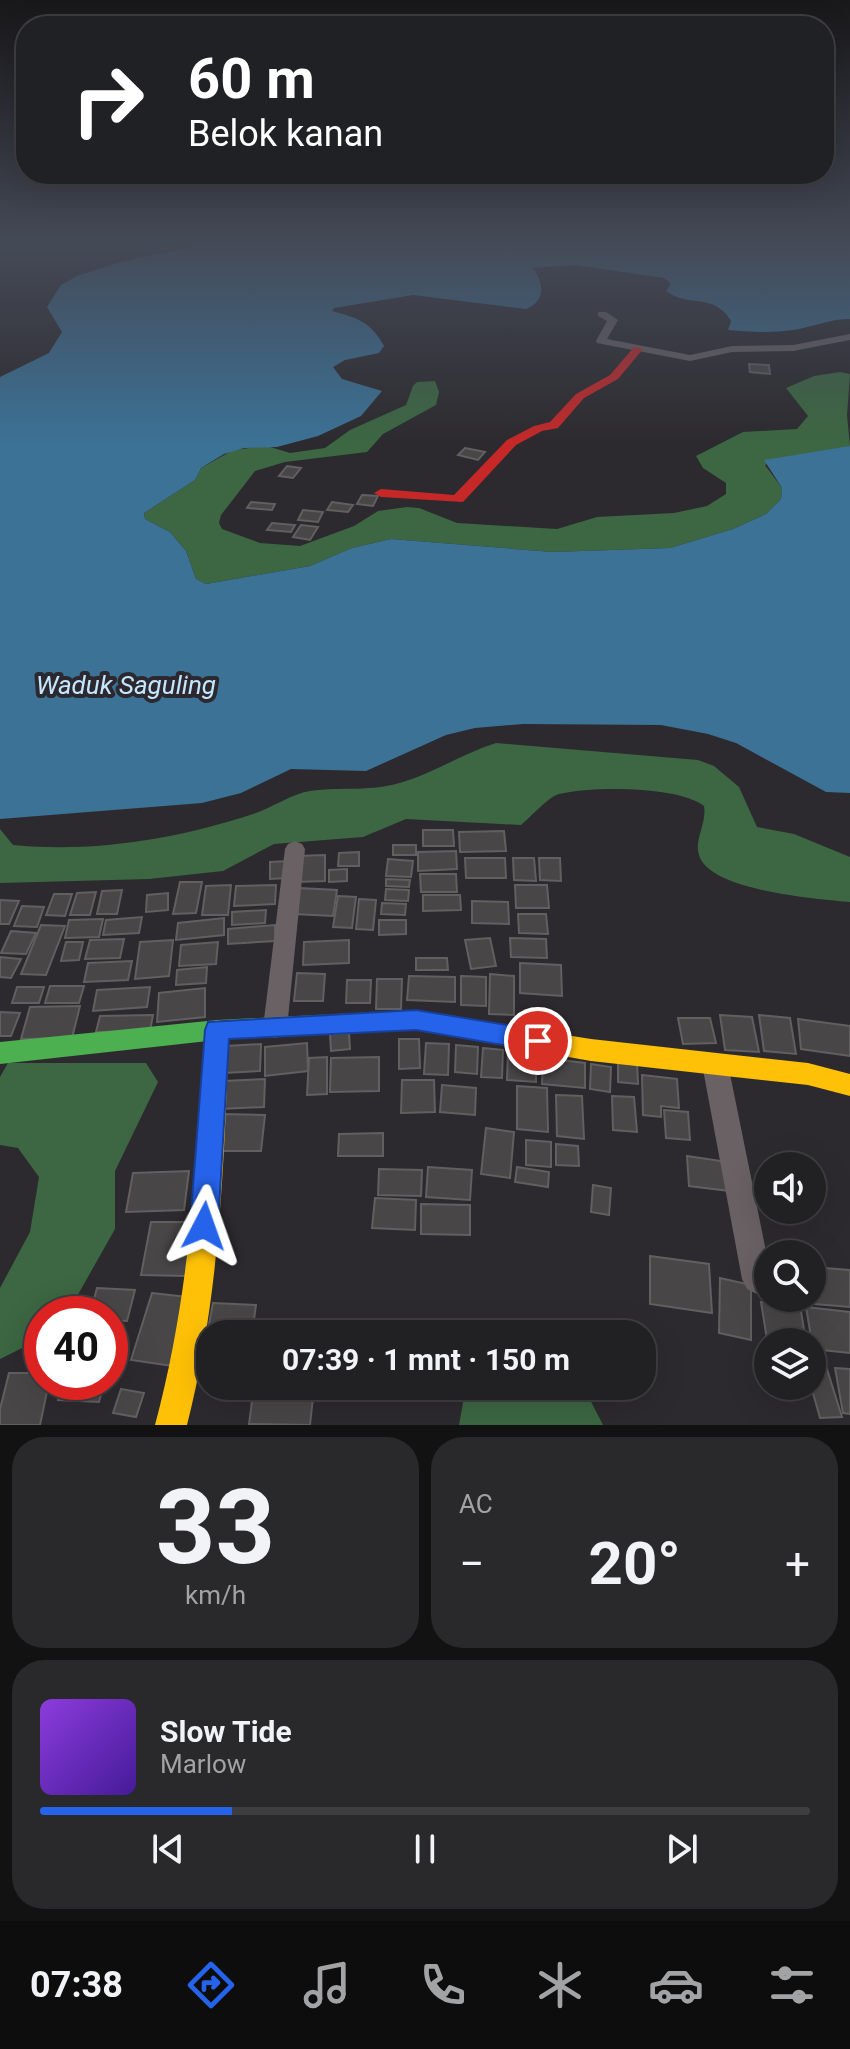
<!DOCTYPE html>
<html lang="id">
<meta charset="utf-8">
<style>
body{margin:0;font-family:Roboto,sans-serif;background:#29282a;color:#f1f3f6;height:100vh;display:flex;flex-direction:column;font-size:30px;white-space:nowrap}
*{box-sizing:border-box;margin:0}
p{font-size:26px;color:#a2a3a5}
.icon{flex:none;width:44px;height:44px;fill:none;stroke:currentColor;stroke-width:2;stroke-linecap:round;stroke-linejoin:round}
.map{position:relative;height:1425px;overflow:hidden}
.side{display:flex;flex-direction:column;gap:12px;padding:12px;background:#121213;flex:1}
.side>*{flex:none}
.banner{position:absolute;left:16px;top:16px;width:818px;height:168px;border-radius:32px;box-shadow:0 8px 32px #0002,0 0 0 2px #3e3e40;background:#202124;color:#fff;overflow:hidden}
.controls{position:absolute;left:754px;top:1152px;display:grid;gap:16px}
.controls a{display:grid;place-items:center;width:72px;height:72px;border-radius:50%;background:#212022;box-shadow:0 8px 32px #0002,0 0 0 2px #3e3e40;font-size:40px}
.speed{position:absolute;left:24px;top:1296px;display:flex;gap:16px;font-size:40px;font-weight:700;text-align:center}
.speed>*{display:grid;place-content:center;width:104px;height:104px;border-radius:50%;background:#212022;box-shadow:0 8px 32px #0002,0 0 0 2px #3e3e40;line-height:1}
.speed .limit{border:12px solid #d22;background:#fff;color:#111}
.pin{position:absolute;display:grid;place-items:center;width:68px;height:68px;color:#fff;margin:-34px;border:4px solid #fff;border-radius:50%;box-shadow:0 2px 8px #0007}
.me{position:absolute;width:88px;margin:-44px;rotate:4deg;stroke-linejoin:round;filter:drop-shadow(0 0 6px #0008)}
.turn{display:flex;align-items:center;gap:28px;height:168px;padding:0 40px;font-size:36px}
.turn .icon{width:104px;height:104px;stroke-width:2.5}
.turn b{display:block;font-size:56px;line-height:68px}
.big{font-size:60px;font-weight:700;line-height:1.1}
.side .card{flex:1;display:flex;flex-direction:column;justify-content:center;gap:12px;min-width:0;padding:0 28px;border-radius:32px;background:#29282a}
.side .dial{align-items:center;gap:0}
.dial b{font-size:104px;line-height:1}
.song{display:flex;align-items:center;gap:24px}
.cover{width:96px;height:96px;border-radius:12px;background:linear-gradient(135deg,hsl(270 70% 55%),hsl(260 70% 35%))}
.played{height:8px;border-radius:4px;background:linear-gradient(90deg,#2563eb 25%,#3e3e40 25%)}
.keys{display:flex;justify-content:space-around;direction:ltr}
.heat{display:flex;justify-content:space-between;align-items:center;font-size:44px;direction:ltr}
.side .tiles{flex:1;display:grid;gap:12px;grid-template-columns:1fr 1fr}
.card:last-child{grid-column:span 2}
.trip{position:absolute;left:196px;top:1320px;width:460px;height:80px;border-radius:32px;background:#212022;box-shadow:0 8px 32px #0002,0 0 0 2px #3e3e40;font-weight:700;line-height:80px;text-align:center}
.tabs{display:flex;height:128px;justify-content:space-around;align-items:center;background:#0d0d0e;color:#a2a3a5}
.tabs .icon{width:56px;height:56px}
.tabs .on{color:#2563eb}
.tabs b{font-size:36px;color:#f1f3f6}
.map>svg:first-child{display:block}
.forest{fill:#3c6742}
.water{fill:#3b7296}
.building{fill:#484647;stroke:#615f60;stroke-width:2}
.lines{fill:none;stroke-linecap:round;stroke-linejoin:round}
.street{fill:#696164;fill-rule:evenodd}
.fast{fill:#4caf50;fill-rule:evenodd}
.slow{fill:#ffc107;fill-rule:evenodd}
.jam{fill:#c62828;fill-rule:evenodd}
.route{fill:#2563eb;stroke:#184099;stroke-width:2}
.labels{text-anchor:middle;stroke-width:8;stroke-linejoin:round;paint-order:stroke}
.water-label{font-size:26px;font-style:italic;fill:#c5e6fd;stroke:#2b292f}
</style>
<div class="map">
<svg width="850" height="1425" viewBox="0 0 850 1425">
<rect width="100%" height="100%" fill="#2c2a2e"/>
<g class="forest">
<path d="M840 372 850 374 847 415 850 446C821 457 792 452 765 465L782 488 781 499 766 514 733 529 670 548 552 552 391 539 352 548 310 566 206 584 196 579 186 551 170 532 145 519 144 513 195 480 201 468 233 450 267 446 290 453 325 448 350 430 406 405 413 386 417 382 435 381 439 392 436 405 383 434 367 452 285 462 255 471 221 515 219 523 222 529 260 543 300 546 354 526 378 511 407 507 419 508 457 523 557 529 597 517 674 513 707 506 726 494V483L703 468 696 456 743 432 797 429 808 416 786 388 814 376Z"/>
<path d="M496 743 698 760 714 766 739 787 757 827 794 834 850 857V902C818 899 709 891 699 855 694 839 707 824 704 806 679 786 592 786 559 794 548 797 531 817 521 825L406 819 363 837 274 844 223 871 149 879 0 883V829L13 845C93 853 177 839 253 814 272 808 291 794 310 791 343 786 370 793 406 781 437 771 464 753 496 743Z"/>
<path d="M8 1063H146L158 1082 115 1171V1229L67 1314H42V1338L0 1359V1288L30 1232 39 1177 18 1148 0 1145V1077Z"/>
<path d="M466 1386H583L603 1425H459Z"/>
</g>
<path class="water" d="M201 245H850V319C829 319 813 327 793 330 771 333 750 332 728 330L731 321C714 292 688 308 666 291L671 284 664 278 575 265 533 268C544 283 546 301 526 309L413 295 334 308 332 311C358 318 371 322 384 346L379 353 345 360 333 367 342 379 382 391 361 416 318 436 277 447 244 448 224 454 201 468 195 480 144 513 145 519 170 532 186 551 196 579 206 584 310 566 352 548 391 539 552 552 670 548 733 529 766 514 781 499 782 488 764 460 850 446V793L826 792 736 743 708 734 661 725 523 724 475 728 446 735 366 771 291 769 241 793 202 803 0 819V377L49 353 62 332 47 307 61 285 77 276 117 263Z"/>
<g class="building">
<path d="M749 364 769 365 770 374 750 372Z"/>
<path d="M465 448 485 452 478 460 458 455Z"/>
<path d="M287 466 301 468 293 478 279 476Z"/>
<path d="M362 495 378 496 373 506 357 504Z"/>
<path d="M251 502 275 504 272 510 247 508Z"/>
<path d="M332 502 353 505 348 512 327 510Z"/>
<path d="M303 510 323 512 318 522 298 520Z"/>
<path d="M272 523 295 525 291 532 267 530Z"/>
<path d="M301 525 318 527 310 540 293 537Z"/>
<path d="M423 830H453L454 846H423Z"/>
<path d="M504 831 506 851 460 852 459 832Z"/>
<rect x="393" y="845" width="23" height="10"/>
<path d="M456 851 457 869 418 871V852Z"/>
<path d="M359 852V866H338L339 853Z"/>
<path d="M325 855V881L296 882 297 856Z"/>
<path d="M465 858H505L506 878H466Z"/>
<path d="M513 858H534L536 881 514 880Z"/>
<path d="M539 858H560L561 881 540 880Z"/>
<path d="M388 859 413 861 411 877 386 876Z"/>
<path d="M288 861 287 878 270 879V862Z"/>
<path d="M347 869V881L329 882V870Z"/>
<path d="M420 874H456L457 892H421Z"/>
<path d="M386 879 410 880 409 887 386 886Z"/>
<path d="M180 882H202L196 913 173 914Z"/>
<path d="M231 885 228 915H202L206 886Z"/>
<path d="M276 885 275 904 234 906 236 886Z"/>
<path d="M515 885H547L549 908H516Z"/>
<path d="M299 888 337 890 333 916 294 914Z"/>
<path d="M386 889 409 890 408 901 385 900Z"/>
<path d="M122 890 117 914H97L102 891Z"/>
<path d="M96 892 90 915H70L77 893Z"/>
<path d="M168 893V910L146 912 147 895Z"/>
<path d="M54 894H72L65 916 46 915Z"/>
<path d="M423 895H460L461 910 423 911Z"/>
<path d="M338 896 356 897 352 928 333 927Z"/>
<path d="M359 899 376 900 373 930 356 929Z"/>
<path d="M0 900 19 901 9 924H0Z"/>
<path d="M472 901 508 902 509 924 472 923Z"/>
<path d="M382 903 406 904 405 915 381 914Z"/>
<path d="M22 906 44 907 37 927 14 926Z"/>
<path d="M266 910 265 923 232 925V912Z"/>
<path d="M518 914H546L548 934 519 933Z"/>
<path d="M142 917 139 933 103 935 106 920Z"/>
<path d="M224 918V935L176 940 178 923Z"/>
<path d="M103 919 99 937 65 938 69 920Z"/>
<path d="M379 920H406V934L379 935Z"/>
<path d="M41 925 65 926 46 975 21 974Z"/>
<path d="M275 925V941L228 944V929Z"/>
<path d="M11 931 36 933 26 954 1 953Z"/>
<path d="M490 938 496 966 471 969 465 940Z"/>
<path d="M510 938 546 939 547 958 511 957Z"/>
<path d="M124 939 120 958 85 959 90 940Z"/>
<path d="M173 940 169 976 135 979 140 942Z"/>
<path d="M349 940V963L303 965 304 942Z"/>
<path d="M66 942H83L79 960 61 961Z"/>
<path d="M218 942 216 964 179 966 181 945Z"/>
<path d="M0 957 21 959 11 978 0 977Z"/>
<path d="M416 958H447L448 970H416Z"/>
<path d="M132 961 128 980 84 982 88 963Z"/>
<path d="M520 963 561 965 562 996 520 993Z"/>
<path d="M207 967 206 983 176 985 177 970Z"/>
<path d="M297 973 325 974 323 1001H294Z"/>
<path d="M490 974 514 976V1015L489 1014Z"/>
<path d="M409 976 455 977V1002L407 1000Z"/>
<path d="M461 976 486 977V1006L461 1005Z"/>
<path d="M377 979H402L401 1009H376Z"/>
<path d="M347 980H371L370 1003H346Z"/>
<path d="M50 986H84L79 1003H45Z"/>
<path d="M17 987H44L39 1003H12Z"/>
<path d="M150 987 147 1007 93 1011 97 990Z"/>
<path d="M205 988V1017L157 1022 159 993Z"/>
<path d="M80 1006 72 1038 21 1039 30 1007Z"/>
<path d="M0 1012 20 1013 11 1036H0Z"/>
<path d="M153 1015 150 1031 96 1032 100 1016Z"/>
<path d="M720 1015 752 1017 759 1052 725 1050Z"/>
<path d="M759 1015 790 1018 796 1054 764 1051Z"/>
<path d="M678 1018H710L716 1043 683 1044Z"/>
<path d="M798 1019 850 1026V1056L801 1049Z"/>
<path d="M349 1033 350 1049 331 1051 330 1034Z"/>
<path d="M399 1039H419L420 1068 399 1069Z"/>
<path d="M307 1043 308 1071 265 1076V1047Z"/>
<path d="M426 1043 449 1044 448 1075 424 1074Z"/>
<path d="M261 1044 260 1071 224 1073 226 1046Z"/>
<path d="M456 1045 478 1047 477 1074 455 1072Z"/>
<path d="M483 1048 503 1050 502 1078 481 1077Z"/>
<path d="M508 1052 536 1055V1082L507 1080Z"/>
<path d="M327 1057V1094L307 1095 309 1058Z"/>
<path d="M379 1057V1091L330 1092 331 1058Z"/>
<path d="M543 1058 585 1063V1088L542 1084Z"/>
<path d="M618 1060 637 1062 638 1084 618 1082Z"/>
<path d="M591 1064 611 1067 610 1092 590 1089Z"/>
<path d="M642 1075 677 1079 679 1108 661 1106V1117L643 1115Z"/>
<path d="M265 1079 264 1107 221 1109 224 1081Z"/>
<path d="M402 1080H434L435 1112 401 1113Z"/>
<path d="M442 1085 476 1088 475 1115 440 1112Z"/>
<path d="M517 1086 547 1088 548 1132 517 1129Z"/>
<path d="M556 1095 582 1096 584 1139 557 1136Z"/>
<path d="M612 1096 634 1097 637 1132 613 1130Z"/>
<path d="M664 1110 688 1112 690 1140 666 1138Z"/>
<path d="M223 1114 265 1115 261 1151H217Z"/>
<path d="M486 1128 514 1132 510 1178 481 1174Z"/>
<path d="M383 1133V1156H338L339 1134Z"/>
<path d="M526 1140 551 1142V1167L526 1165Z"/>
<path d="M556 1144 578 1146 579 1166 556 1165Z"/>
<path d="M687 1156 728 1162 730 1191 689 1186Z"/>
<path d="M428 1167 472 1170 470 1200 426 1197Z"/>
<path d="M517 1167 549 1172 548 1187 515 1182Z"/>
<path d="M379 1169 422 1170 421 1196 378 1195Z"/>
<path d="M189 1171 184 1210 126 1212 133 1173Z"/>
<path d="M593 1185 611 1188 609 1215 591 1212Z"/>
<path d="M375 1198 416 1200 415 1230 372 1228Z"/>
<path d="M421 1204 470 1205V1235L421 1234Z"/>
<path d="M151 1222H196L187 1276 141 1275Z"/>
<path d="M650 1256 709 1264 712 1313 650 1304Z"/>
<path d="M812 1267 850 1270V1307L815 1304Z"/>
<path d="M720 1278 751 1285V1340L719 1333Z"/>
<path d="M97 1288 135 1290 127 1321 110 1320V1314H90Z"/>
<path d="M152 1293 197 1298 179 1367 131 1360Z"/>
<path d="M761 1302 800 1305 806 1342H768V1346Z"/>
<path d="M213 1303 256 1305 252 1334H210V1356H203Z"/>
<path d="M806 1307 850 1312V1353L813 1349Z"/>
<path d="M110 1330 123 1332 113 1364H110Z"/>
<path d="M826 1366 842 1417 820 1418 811 1386 812 1367Z"/>
<path d="M835 1368 850 1369V1414L843 1413Z"/>
<path d="M9 1373H42V1382H49L40 1425H0V1409Z"/>
<path d="M63 1382H104L99 1402 58 1400Z"/>
<path d="M254 1386 314 1388 310 1425 249 1424Z"/>
<path d="M121 1389 144 1393 136 1417 113 1413Z"/>
</g>
<g class="lines">
<g class="street">
<path d="M598 312H606L618 320 607 339 690 355 732 346 793 345 850 334V340L793 351 732 352 690 361 597 343 596 341 607 321 598 316Z"/>
<path d="M295 841 302 844 305 849 287 1028 284 1035 275 1038 266 1035 263 1028 285 849 288 844Z"/>
<path d="M715 1053 724 1056 728 1064 768 1261V1288L757 1294 747 1289 742 1279 702 1064 706 1056Z"/>
</g>
<path class="fast" d="M416 1010 472 1020 481 1023 484 1030 481 1037 472 1040 416 1030 217 1040 0 1064V1042L217 1020Z"/>
<g class="slow">
<path d="M217 1020 226 1023 229 1030C224 1163 220 1295 187 1425H155C190 1295 197 1164 205 1030L208 1023Z"/>
<path d="M472 1020 591 1039 808 1063 850 1074V1096L808 1085 591 1061 472 1040 463 1037 460 1030 463 1023Z"/>
</g>
<path class="jam" d="M634 347 643 349 618 379 584 398 558 428 542 431 516 445 463 502 381 497 374 493 381 489 454 495 507 440 534 426 550 422 576 394 610 375Z"/>
</g>
<linearGradient id="sky" x2="0" y2="1"><stop stop-color="#181719"/><stop offset="0.55" stop-color="#454a57"/><stop offset="1" stop-color="#454a57" stop-opacity="0"/></linearGradient>
<rect width="850" height="445" fill="url(#sky)"/>
<path class="route" d="M416 1010 538 1030 546 1033 550 1041 546 1048 538 1051 416 1030 229 1039 218 1226 214 1236 204 1240 194 1236 190 1226 205 1030 208 1022Z"/>
<g class="labels">
<g class="water-label">
<text x="126" y="694">Waduk Saguling</text>
</g>
</g>
</svg>
<div class="controls">
<a><svg class="icon" aria-label="sound" viewBox="0 0 24 24"><path d="M4 9h4l5-4v14l-5-4H4zM17 9q2 3 0 6"/></svg></a>
<a><svg class="icon" aria-label="search" viewBox="0 0 24 24"><circle cx="10" cy="10" r="6"/><path d="M15 15l6 6"/></svg></a>
<a><svg class="icon" aria-label="layers" viewBox="0 0 24 24"><path d="M12 4l9 5-9 5-9-5zM3 14l9 5 9-5"/></svg></a>
</div>
<div class="speed"><div class="limit">40</div></div>
<div class="pin" style="left:538px;top:1041px;background:#d93025"><svg class="icon" aria-label="arrive" viewBox="0 0 24 24"><path d="M6 21V4h12l-3 4 3 4H6"/></svg></div>
<svg class="me" style="left:204px;top:1226px" viewBox="-20 -20 40 40"><path d="M0-17L14 15 0 8-14 15z" fill="#2563eb" stroke="#fff" stroke-width="4"/></svg>
<div class="trip">07:39 · 1 mnt · 150 m</div>
<div class="banner">
<div class="turn"><svg class="icon" aria-label="right" viewBox="0 0 24 24"><path d="M7 20v-9h11M14 6l5 5-5 5"/></svg><div><b>60 m</b>Belok kanan</div></div>
</div>
</div>
<section class="side">
<div class="tiles">
<div class="card dial"><b>33</b><p>km/h</p></div>
<div class="card"><p>AC</p>
<div class="heat"><a>−</a><b class="big">20°</b><a>+</a></div>
</div>
<div class="card">
<div class="song"><i class="cover"></i><div><b>Slow Tide</b><p>Marlow</p></div></div>
<div class="played"></div>
<div class="keys"><svg class="icon" aria-label="previous" viewBox="0 0 24 24"><path d="M18 5L8 12l10 7zM5 5v14"/></svg><svg class="icon" aria-label="pause" viewBox="0 0 24 24"><path d="M8 5v14M16 5v14"/></svg><svg class="icon" aria-label="next" viewBox="0 0 24 24"><path d="M6 5l10 7-10 7zM19 5v14"/></svg></div>
</div>
</div>
</section>
<nav class="tabs">
<b>07:38</b>
<svg class="icon on" aria-label="directions" viewBox="0 0 24 24"><path d="M12 3l9 9-9 9-9-9zM9 14v-3h6M13 9l2 2-2 2"/></svg>
<svg class="icon" aria-label="music" viewBox="0 0 24 24"><path d="M9 18V5l10-2v13"/><circle cx="6" cy="18" r="3"/><circle cx="16" cy="16" r="3"/></svg>
<svg class="icon" aria-label="phone" viewBox="0 0 24 24"><path d="M5 4h4l2 5-3 2q2 4 5 5l2-3 5 2v4C11 20 4 13 5 4z"/></svg>
<svg class="icon" aria-label="climate" viewBox="0 0 24 24"><path d="M12 3v18M4 7l16 10M4 17L20 7"/></svg>
<svg class="icon" aria-label="car" viewBox="0 0 24 24"><path d="M5 17H2v-5l4-1 3-4h7l3 4 3 1v5h-3M9 17h6M6 11h13"/><circle cx="7" cy="17" r="2"/><circle cx="17" cy="17" r="2"/></svg>
<svg class="icon" aria-label="filters" viewBox="0 0 24 24"><path d="M4 7h16M4 17h16"/><circle cx="9" cy="7" r="2"/><circle cx="15" cy="17" r="2"/></svg>
</nav>
